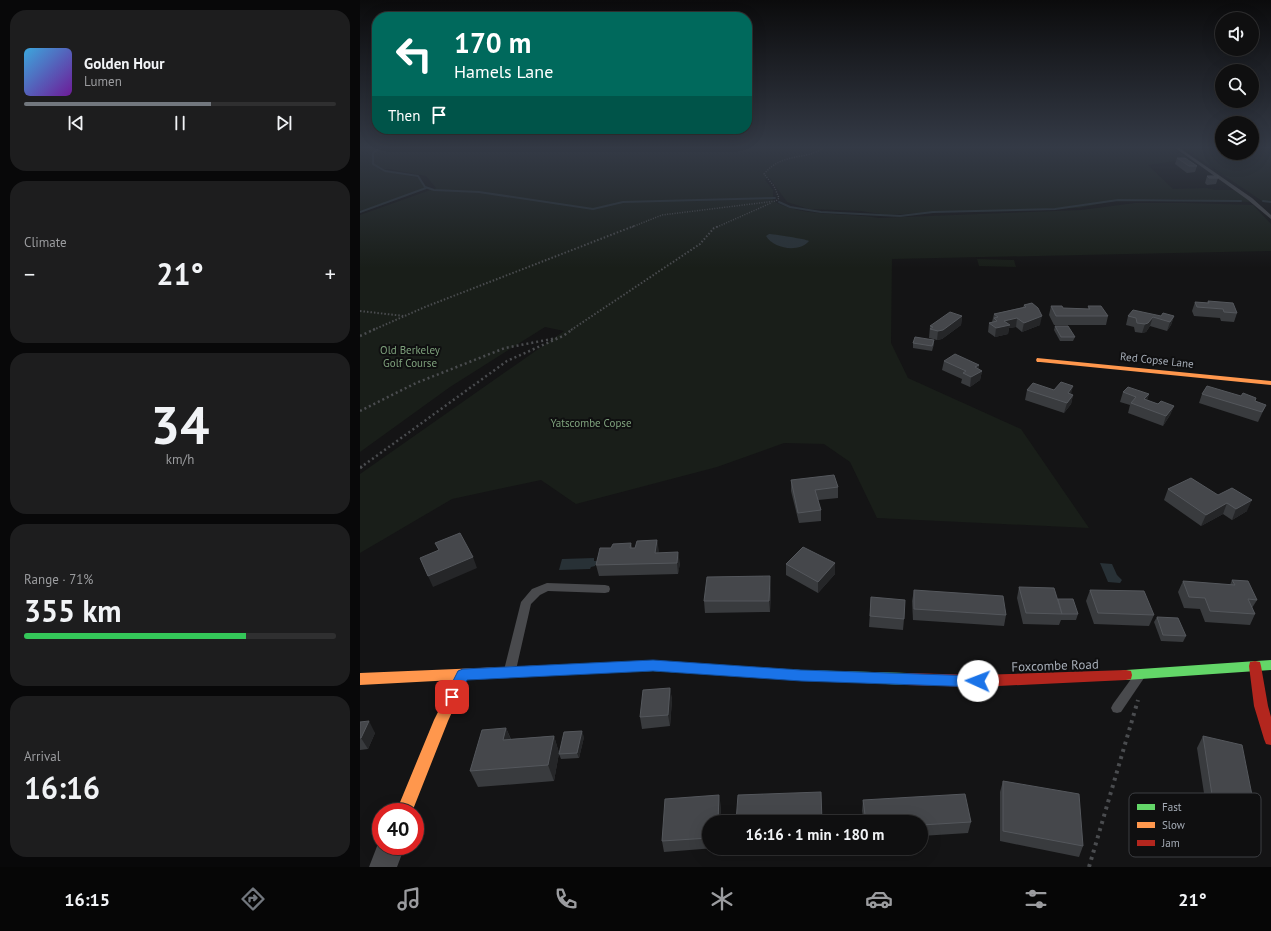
<!DOCTYPE html>
<meta charset="utf-8">
<style>
body{margin:0;font-family:"PT Sans",sans-serif;background:#1d1d1e;color:#f1f3f6;height:100vh;display:flex;flex-direction:column;font-size:15px;white-space:nowrap}
*{box-sizing:border-box;margin:0}
p{font-size:13px;color:#9b9c9f}
.icon{flex:none;width:22px;height:22px;fill:none;stroke:currentColor;stroke-width:2;stroke-linecap:round;stroke-linejoin:round}
.map{position:relative;flex:1;overflow:hidden}
.drawer{display:flex;flex-direction:column;gap:10px;padding:10px;background:#080809;width:360px}
.drawer>*{flex:none}
.hud{position:absolute;left:12px;top:12px;width:380px;height:122px;border-radius:16px;box-shadow:0 4px 16px #0002,0 0 0 1px #2f2f30;background:#00695c;color:#fff;overflow:hidden}
.controls{position:absolute;left:855px;top:12px;display:grid;gap:8px}
.controls a{display:grid;place-items:center;width:44px;height:44px;border-radius:50%;background:#0f0f10;box-shadow:0 4px 16px #0002,0 0 0 1px #2f2f30;font-size:20px}
.speed{position:absolute;left:12px;top:803px;display:flex;gap:8px;font-size:20px;font-weight:700;text-align:center}
.speed>*{display:grid;place-content:center;width:52px;height:52px;border-radius:50%;background:#0f0f10;box-shadow:0 4px 16px #0002,0 0 0 1px #2f2f30;line-height:1}
.speed .limit{border:6px solid #d22;background:#fff;color:#111}
.pin{position:absolute;display:grid;place-items:center;width:34px;height:34px;color:#fff;margin:-17px;border-radius:8px;box-shadow:0 2px 6px #0006}
.me{position:absolute;width:44px;margin:-22px;rotate:272deg;stroke-linejoin:round;filter:drop-shadow(0 0 3px #0008)}
.turn{display:flex;align-items:center;gap:14px;height:84px;padding:0 16px;font-size:18px}
.turn .icon{width:52px;height:52px;stroke-width:2.5}
.turn b{display:block;font-size:28px;line-height:34px}
.then{display:flex;align-items:center;height:38px;padding:0 16px;background:#0003;gap:8px;font-size:15px}
.big{font-size:30px;font-weight:600;line-height:1.1}
.drawer .tile{flex:1;display:flex;flex-direction:column;justify-content:center;gap:6px;min-width:0;padding:0 14px;border-radius:16px;background:#1d1d1e}
.drawer .dial{align-items:center;gap:0}
.dial b{font-size:52px;line-height:1}
.song{display:flex;align-items:center;gap:12px}
.cover{width:48px;height:48px;border-radius:6px;background:linear-gradient(135deg,hsl(200 70% 55%),hsl(280 70% 35%))}
.played{height:4px;border-radius:2px;background:linear-gradient(90deg,#72777e 60%,#2f2f30 60%)}
.keys{display:flex;justify-content:space-around;direction:ltr}
.heat{display:flex;justify-content:space-between;align-items:center;font-size:22px;direction:ltr}
.charge{height:6px;border-radius:3px;background:linear-gradient(90deg,#34c759 71%,#2f2f30 0)}
.trip{position:absolute;left:342px;top:815px;width:226px;height:40px;border-radius:20px;background:#0f0f10;box-shadow:0 4px 16px #0002,0 0 0 1px #2f2f30;font-weight:600;line-height:40px;text-align:center}
.tabs{display:flex;height:64px;justify-content:space-around;align-items:center;background:#060606;color:#9b9c9f}
.tabs .icon{width:28px;height:28px}
.tabs .active{color:#72777e}
.tabs b{font-size:18px;color:#f1f3f6}
main{display:flex;flex:1;min-height:0}
.map>svg:first-child{display:block}
.green{fill:#191e19}
.water{fill:#283136}
.lines{fill:none;stroke-linecap:round;stroke-linejoin:round}
.stream{stroke:#283136;stroke-width:2}
.path-far4{stroke:#4a4c4f;stroke-width:1.5;stroke-dasharray:1 1.5;stroke-linecap:butt}
.path-far3{stroke:#4a4c4f;stroke-width:2;stroke-dasharray:1.5 2;stroke-linecap:butt}
.path-far2{stroke:#4a4c4f;stroke-width:2.5;stroke-dasharray:2 3;stroke-linecap:butt}
.path-far1{stroke:#4a4c4f;stroke-width:3;stroke-dasharray:2.5 3.5;stroke-linecap:butt}
.path{stroke:#4a4c4f;stroke-width:4;stroke-dasharray:3 4.5;stroke-linecap:butt}
.lane{fill:#494a4d;fill-rule:evenodd}
.street{fill:#494a4d;fill-rule:evenodd}
.fast{fill:#63d668;fill-rule:evenodd}
.slow{fill:#ff974d;fill-rule:evenodd}
.jam{fill:#b3261e;fill-rule:evenodd}
.wall{fill:#393b3e}
.shaded-wall{fill:#252628}
.building{fill:#45474b;stroke:#54575c}
.route{fill:#1a73e8;stroke:#114b97}
.labels{text-anchor:middle;stroke-width:4;stroke-linejoin:round;paint-order:stroke}
.park-label{font-size:11px;fill:#7ea17c;stroke:#0f0f10}
.street-label{font-size:11px;fill:#a5acb6;stroke:#0f0f10}
.near-street-label{font-size:13px;fill:#a5acb6;stroke:#0f0f10}
.key{fill:#0f0f10;stroke:#3c3e42;stroke-width:1}
.key-label{font-size:11px;fill:#a5acb6}
</style>
<main>
<section class="drawer">
<div class="tile">
<div class="song"><i class="cover"></i><div><b>Golden Hour</b><p>Lumen</p></div></div>
<div class="played"></div>
<div class="keys"><svg class="icon" aria-label="previous" viewBox="0 0 24 24"><path d="M18 5L8 12l10 7zM5 5v14"/></svg><svg class="icon" aria-label="pause" viewBox="0 0 24 24"><path d="M8 5v14M16 5v14"/></svg><svg class="icon" aria-label="next" viewBox="0 0 24 24"><path d="M6 5l10 7-10 7zM19 5v14"/></svg></div>
</div>
<div class="tile"><p>Climate</p>
<div class="heat"><a>−</a><b class="big">21°</b><a>+</a></div>
</div>
<div class="tile dial"><b>34</b><p>km/h</p></div>
<div class="tile"><p>Range · 71%</p><b class="big">355 km</b><div class="charge"></div></div>
<div class="tile"><p>Arrival</p><b class="big">16:16</b></div>
</section>
<div class="map">
<svg width="911" height="867" viewBox="0 0 911 867">
<rect width="100%" height="100%" fill="#141415"/>
<g class="green">
<path d="M0 147H810L830 159 788 165 813 189 847 188 855 190H875L891 202 814 199 758 200 719 208 580 212 527 215 501 211 449 209 427 202 409 177 405 180 413 190V201C444 218 484 212 519 218L721 210 775 203H826L893 205 911 224V251L532 259 531 343 548 378 661 429 729 528 517 518 490 462 464 444 424 443 357 467 216 504 181 480 92 499 0 553V474L204 331 185 327 90 387 0 452V215L76 188 66 176 29 169 19 170 59 178 66 188 0 212Z"/>
<path d="M822 147H862V153H892V147H911V201H902Z"/>
<path d="M617 259 654 260 656 267 619 266Z"/>
</g>
<g class="water">
<path d="M409 234C413 234 446 239 449 241 439 253 414 249 406 236Z"/>
<path d="M234 558V561H237L235 566 231 567 230 569 199 570 202 559Z"/>
<path d="M740 563 752 564 757 575 762 580 760 583 748 582Z"/>
</g>
<g class="lines">
<g class="stream">
<path d="M22 147 13 153V164L25 171 58 176 65 187 74 190 119 192 233 209 263 202 415 198"/>
<path d="M903 201 911 202"/>
<path d="M419 202 430 207 461 212 540 216 573 212 695 209 758 200 881 201"/>
<path d="M0 212 66 188"/>
</g>
<g class="path-far4">
<path d="M272 227 302 215 416 201 419 198 414 186 404 174C424 151 443 162 465 147"/>
<path d="M357 227 411 203"/>
</g>
<g class="path-far3">
<path d="M0 311 44 316"/>
<path d="M13 330 65 307 274 226"/>
<path d="M211 330 340 244 354 228 359 226"/>
</g>
<g class="path-far2">
<path d="M0 336 15 329"/>
<path d="M0 411 56 383 145 348 197 338"/>
<path d="M4 465 147 361 203 336 213 329"/>
</g>
<path class="path-far1" d="M0 468 5 464"/>
<path class="path" d="M729 867 778 700"/>
<g class="lane">
<path d="M814 147H818L892 198 911 215V219L888 200Z"/>
<path d="M187 583 245 585 249 586 250 589 249 592 245 593 188 591 180 595 171 604 156 670 154 673 150 675 146 673 144 670 161 602 172 589Z"/>
<path d="M778 673 782 675 784 678 782 681 761 712 757 713 753 712 751 708 753 704 774 675Z"/>
</g>
<path class="street" d="M21 836V846H45L37 867H9Z"/>
<g class="fast">
<path d="M911 660V670L766 680 761 679 760 675 761 671 766 670Z"/>
<path d="M293 661 441 670 547 673 552 675 553 679 552 683 547 685 441 680 293 671 193 675 188 674 187 670 188 666 193 665Z"/>
</g>
<g class="slow">
<path d="M677 358 911 381V385L680 362H677L676 360Z"/>
<path d="M193 665 198 666 199 670 198 674 193 675 107 679 88 721 52 812H36L74 720 94 680 0 685V673Z"/>
</g>
<g class="jam">
<path d="M895 661 900 662 901 666 908 706 911 717V745L906 744 904 739 894 706 889 666 890 662Z"/>
<path d="M766 670 771 671 772 675 771 679 766 680 618 687 547 685 542 683 541 679 542 675 547 673 618 675Z"/>
</g>
</g>
<g class="wall">
<path d="M817 158 837 166 835 172 827 173 815 164Z"/>
<path d="M847 176 858 178 856 184 847 185 845 183Z"/>
<path d="M848 301 877 313 874 322 861 321 860 318 834 316 832 311 835 302 847 303Z"/>
<path d="M672 303 680 325 662 332 656 327 649 328 648 334 635 337 628 332 629 323 632 322 634 314 663 307 664 305Z"/>
<path d="M691 306 703 308 728 309V306L748 316 746 325H694L689 315Z"/>
<path d="M602 316 601 325 582 339 577 340 569 338 570 326Z"/>
<path d="M768 316H814L811 325 807 331 790 326 786 332 782 333 775 332 774 327 766 325Z"/>
<path d="M695 326 715 337 713 341H700L694 330Z"/>
<path d="M574 340V344L572 351 553 348V343Z"/>
<path d="M584 361 619 365 618 369 622 371 620 380 610 387 601 383 602 379 582 370Z"/>
<path d="M667 390H694L713 395 711 404 704 413 665 400Z"/>
<path d="M763 392 789 394 787 400 798 404 814 406 810 415 803 426 768 413 770 405 760 402Z"/>
<path d="M842 394 906 405 898 422 839 403Z"/>
<path d="M431 480 478 487V498L458 500 461 510V521L439 523 431 491Z"/>
<path d="M808 489 858 495 887 511 872 520 863 514 841 526 804 500Z"/>
<path d="M297 540 298 553 320 563 318 574 239 576 236 565 251 548 271 543 272 548H275Z"/>
<path d="M475 563V574L458 593 426 575V564Z"/>
<path d="M872 580 897 600 892 608 895 614 890 625 845 622 840 609 824 608 818 592 823 581 870 585Z"/>
<path d="M411 587 410 612 345 613 344 601Z"/>
<path d="M659 587 698 599 718 614 716 620H701L699 625 663 624 657 598Z"/>
<path d="M554 590 646 615 644 626 553 620 552 601Z"/>
<path d="M730 590 794 615 789 626 734 624 726 601Z"/>
<path d="M511 597 544 619 543 630 509 627Z"/>
<path d="M797 617 826 636 823 642 801 641 794 622Z"/>
<path d="M310 688 312 700 310 726 282 729 280 717Z"/>
<path d="M0 722 15 733 8 749 0 750Z"/>
<path d="M146 728 151 739 194 736 199 753 194 781 118 787 110 771Z"/>
<path d="M843 736 894 805 887 816 846 806 837 748Z"/>
<path d="M224 737 219 758 201 759 199 754Z"/>
<path d="M643 781 723 846 719 857 640 841V792Z"/>
<path d="M503 800 611 822 608 833 561 836V822H504L502 811Z"/>
<path d="M361 806 360 822H349V848H355L304 852 302 841Z"/>
</g>
<g class="shaded-wall">
<path d="M602 316 601 325 582 339 577 340 578 331Z"/>
<path d="M682 316 680 325 662 332 664 323Z"/>
<path d="M814 316 811 325 807 331 810 322Z"/>
<path d="M793 317 790 326 786 332 782 333 785 324Z"/>
<path d="M657 318 656 327 649 328 648 334 635 337 636 328 644 321Z"/>
<path d="M619 365 618 373 622 371 620 380 610 387 611 377 615 367Z"/>
<path d="M713 386 711 395 708 393Z"/>
<path d="M789 394 786 404 784 399Z"/>
<path d="M713 395 711 404 704 413 707 403Z"/>
<path d="M814 406 810 415 803 426 806 416Z"/>
<path d="M892 500 887 511 872 520 876 509Z"/>
<path d="M867 503 863 514 841 526 846 515Z"/>
<path d="M297 540 299 551 297 564 295 553Z"/>
<path d="M318 552 320 563 318 574 317 563Z"/>
<path d="M113 557 117 568 73 587 68 576Z"/>
<path d="M475 563V574L458 593V582Z"/>
<path d="M410 576 411 587 410 612 409 601Z"/>
<path d="M310 688 312 700 310 726 308 715Z"/>
<path d="M9 721 15 733 8 749 1 738Z"/>
<path d="M146 728 153 745 143 740Z"/>
<path d="M222 731 224 737 219 758 217 753Z"/>
<path d="M194 736 199 753 194 781 188 765Z"/>
<path d="M359 795 361 806 360 822H358Z"/>
</g>
<g class="building">
<path d="M817 158H825L837 166H829Z"/>
<path d="M847 176H858V178H849Z"/>
<path d="M848 301 873 303 877 313 864 312 863 309 837 307 835 302 849 303Z"/>
<path d="M672 303 678 308 682 316 664 323 657 318 644 321 650 325 636 328 629 323 637 321 634 318 638 317 634 314 666 307 664 305Z"/>
<path d="M691 306H702L703 308 730 309 728 306H741L748 316H696Z"/>
<path d="M773 310 801 316 803 313 814 316 810 322 793 317 788 323 785 324 777 323 776 318 768 316Z"/>
<path d="M590 312 602 316 583 330 578 331 570 329 573 327 570 326Z"/>
<path d="M695 326H708L715 337H701Z"/>
<path d="M555 337 574 340 572 346 553 343Z"/>
<path d="M595 354 619 365 615 367 622 371 611 377 603 373 606 371 584 361Z"/>
<path d="M701 382 713 386 708 393 713 395 707 403 667 390 673 383 694 390Z"/>
<path d="M847 386 881 396 883 393 896 398 895 401 906 405 902 412 842 394Z"/>
<path d="M768 387 789 394 784 399 798 404 801 401 814 406 806 416 771 403 776 397 763 392Z"/>
<path d="M474 475 478 487 455 490 461 510 438 513 431 480Z"/>
<path d="M831 478 858 495 872 488 892 500 876 509 867 503 846 515 808 489Z"/>
<path d="M100 533 113 557 68 576 60 558 79 550 75 543Z"/>
<path d="M297 540 295 553 318 552 317 563 236 565 240 548H251L253 544 271 543 270 548H275L277 541Z"/>
<path d="M443 547 475 563 458 582 426 564Z"/>
<path d="M410 576 409 601H344L347 577Z"/>
<path d="M872 580 888 581 897 600 888 599 895 614 850 611 845 598 829 597 823 581 875 585Z"/>
<path d="M659 587 694 588 702 614 666 613Z"/>
<path d="M554 590 643 596 646 615 554 609Z"/>
<path d="M730 590 784 591 794 615 738 613Z"/>
<path d="M511 597 545 600 544 619 510 616Z"/>
<path d="M698 599H713L718 614H702Z"/>
<path d="M797 617 818 618 826 636 803 635Z"/>
<path d="M310 688 308 715 280 717 283 690Z"/>
<path d="M9 721 1 738H0V722Z"/>
<path d="M146 728 143 740 194 736 188 765 110 771 122 730Z"/>
<path d="M222 731 217 753 199 754 204 732Z"/>
<path d="M843 736 882 745 894 805 852 795Z"/>
<path d="M643 781 719 794 723 846 643 831Z"/>
<path d="M461 792 462 822H376L378 795Z"/>
<path d="M605 794 611 822 561 825V822H506L503 800Z"/>
<path d="M359 795 358 822H349V838L302 841 305 799Z"/>
</g>
<linearGradient id="sky" x2="0" y2="1"><stop stop-color="#0b0b0c"/><stop offset="0.55" stop-color="#343a46"/><stop offset="1" stop-color="#343a46" stop-opacity="0"/></linearGradient>
<rect width="911" height="268" fill="url(#sky)"/>
<path class="route" d="M293 660 441 670 618 676 623 677 625 681 623 685 618 687 441 681 293 671 107 680 96 701 92 703 87 701 85 697 98 671 103 669Z"/>
<g class="labels">
<g class="park-label">
<text x="50" y="354">Old Berkeley<tspan x="50" dy="13">Golf Course</tspan></text>
<text x="231" y="427">Yatscombe Copse</text>
</g>
<g class="street-label">
<text transform="translate(797 360) rotate(6)" y="4">Red Copse Lane</text>
</g>
<g class="near-street-label">
<text transform="translate(695 665) rotate(-2)" y="5">Foxcombe Road</text>
</g>
</g>
<rect x="769" y="793" width="132" height="64" rx="6" class="key"/>
<rect x="777" y="804" width="18" height="6" fill="#63d668"/>
<rect x="777" y="822" width="18" height="6" fill="#ff974d"/>
<rect x="777" y="840" width="18" height="6" fill="#b3261e"/>
<g class="key-label">
<text x="802" y="811">Fast</text>
<text x="802" y="829">Slow</text>
<text x="802" y="847">Jam</text>
</g>
</svg>
<div class="controls">
<a><svg class="icon" aria-label="sound" viewBox="0 0 24 24"><path d="M4 9h4l5-4v14l-5-4H4zM17 9q2 3 0 6"/></svg></a>
<a><svg class="icon" aria-label="search" viewBox="0 0 24 24"><circle cx="10" cy="10" r="6"/><path d="M15 15l6 6"/></svg></a>
<a><svg class="icon" aria-label="layers" viewBox="0 0 24 24"><path d="M12 4l9 5-9 5-9-5zM3 14l9 5 9-5"/></svg></a>
</div>
<div class="speed"><div class="limit">40</div></div>
<div class="pin" style="left:92px;top:697px;background:#d93025"><svg class="icon" aria-label="arrive" viewBox="0 0 24 24"><path d="M6 21V4h12l-3 4 3 4H6"/></svg></div>
<svg class="me" style="left:618px;top:681px" viewBox="-20 -20 40 40"><circle r="19" fill="#fff"/><path d="M0-13L10 11 0 6-10 11z" fill="#1a73e8"/></svg>
<div class="trip">16:16 · 1 min · 180 m</div>
<div class="hud">
<div class="turn"><svg class="icon" aria-label="left" viewBox="0 0 24 24"><path d="M17 20v-9H6M10 6l-5 5 5 5"/></svg><div><b>170 m</b>Hamels Lane</div></div>
<div class="then">Then<svg class="icon" aria-label="arrive" viewBox="0 0 24 24"><path d="M6 21V4h12l-3 4 3 4H6"/></svg></div>
</div>
</div>
</main>
<nav class="tabs">
<b>16:15</b>
<svg class="icon active" aria-label="directions" viewBox="0 0 24 24"><path d="M12 3l9 9-9 9-9-9zM9 14v-3h6M13 9l2 2-2 2"/></svg>
<svg class="icon" aria-label="music" viewBox="0 0 24 24"><path d="M9 18V5l10-2v13"/><circle cx="6" cy="18" r="3"/><circle cx="16" cy="16" r="3"/></svg>
<svg class="icon" aria-label="phone" viewBox="0 0 24 24"><path d="M5 4h4l2 5-3 2q2 4 5 5l2-3 5 2v4C11 20 4 13 5 4z"/></svg>
<svg class="icon" aria-label="climate" viewBox="0 0 24 24"><path d="M12 3v18M4 7l16 10M4 17L20 7"/></svg>
<svg class="icon" aria-label="car" viewBox="0 0 24 24"><path d="M5 17H2v-5l4-1 3-4h7l3 4 3 1v5h-3M9 17h6M6 11h13"/><circle cx="7" cy="17" r="2"/><circle cx="17" cy="17" r="2"/></svg>
<svg class="icon" aria-label="filters" viewBox="0 0 24 24"><path d="M4 7h16M4 17h16"/><circle cx="9" cy="7" r="2"/><circle cx="15" cy="17" r="2"/></svg>
<b>21°</b>
</nav>
